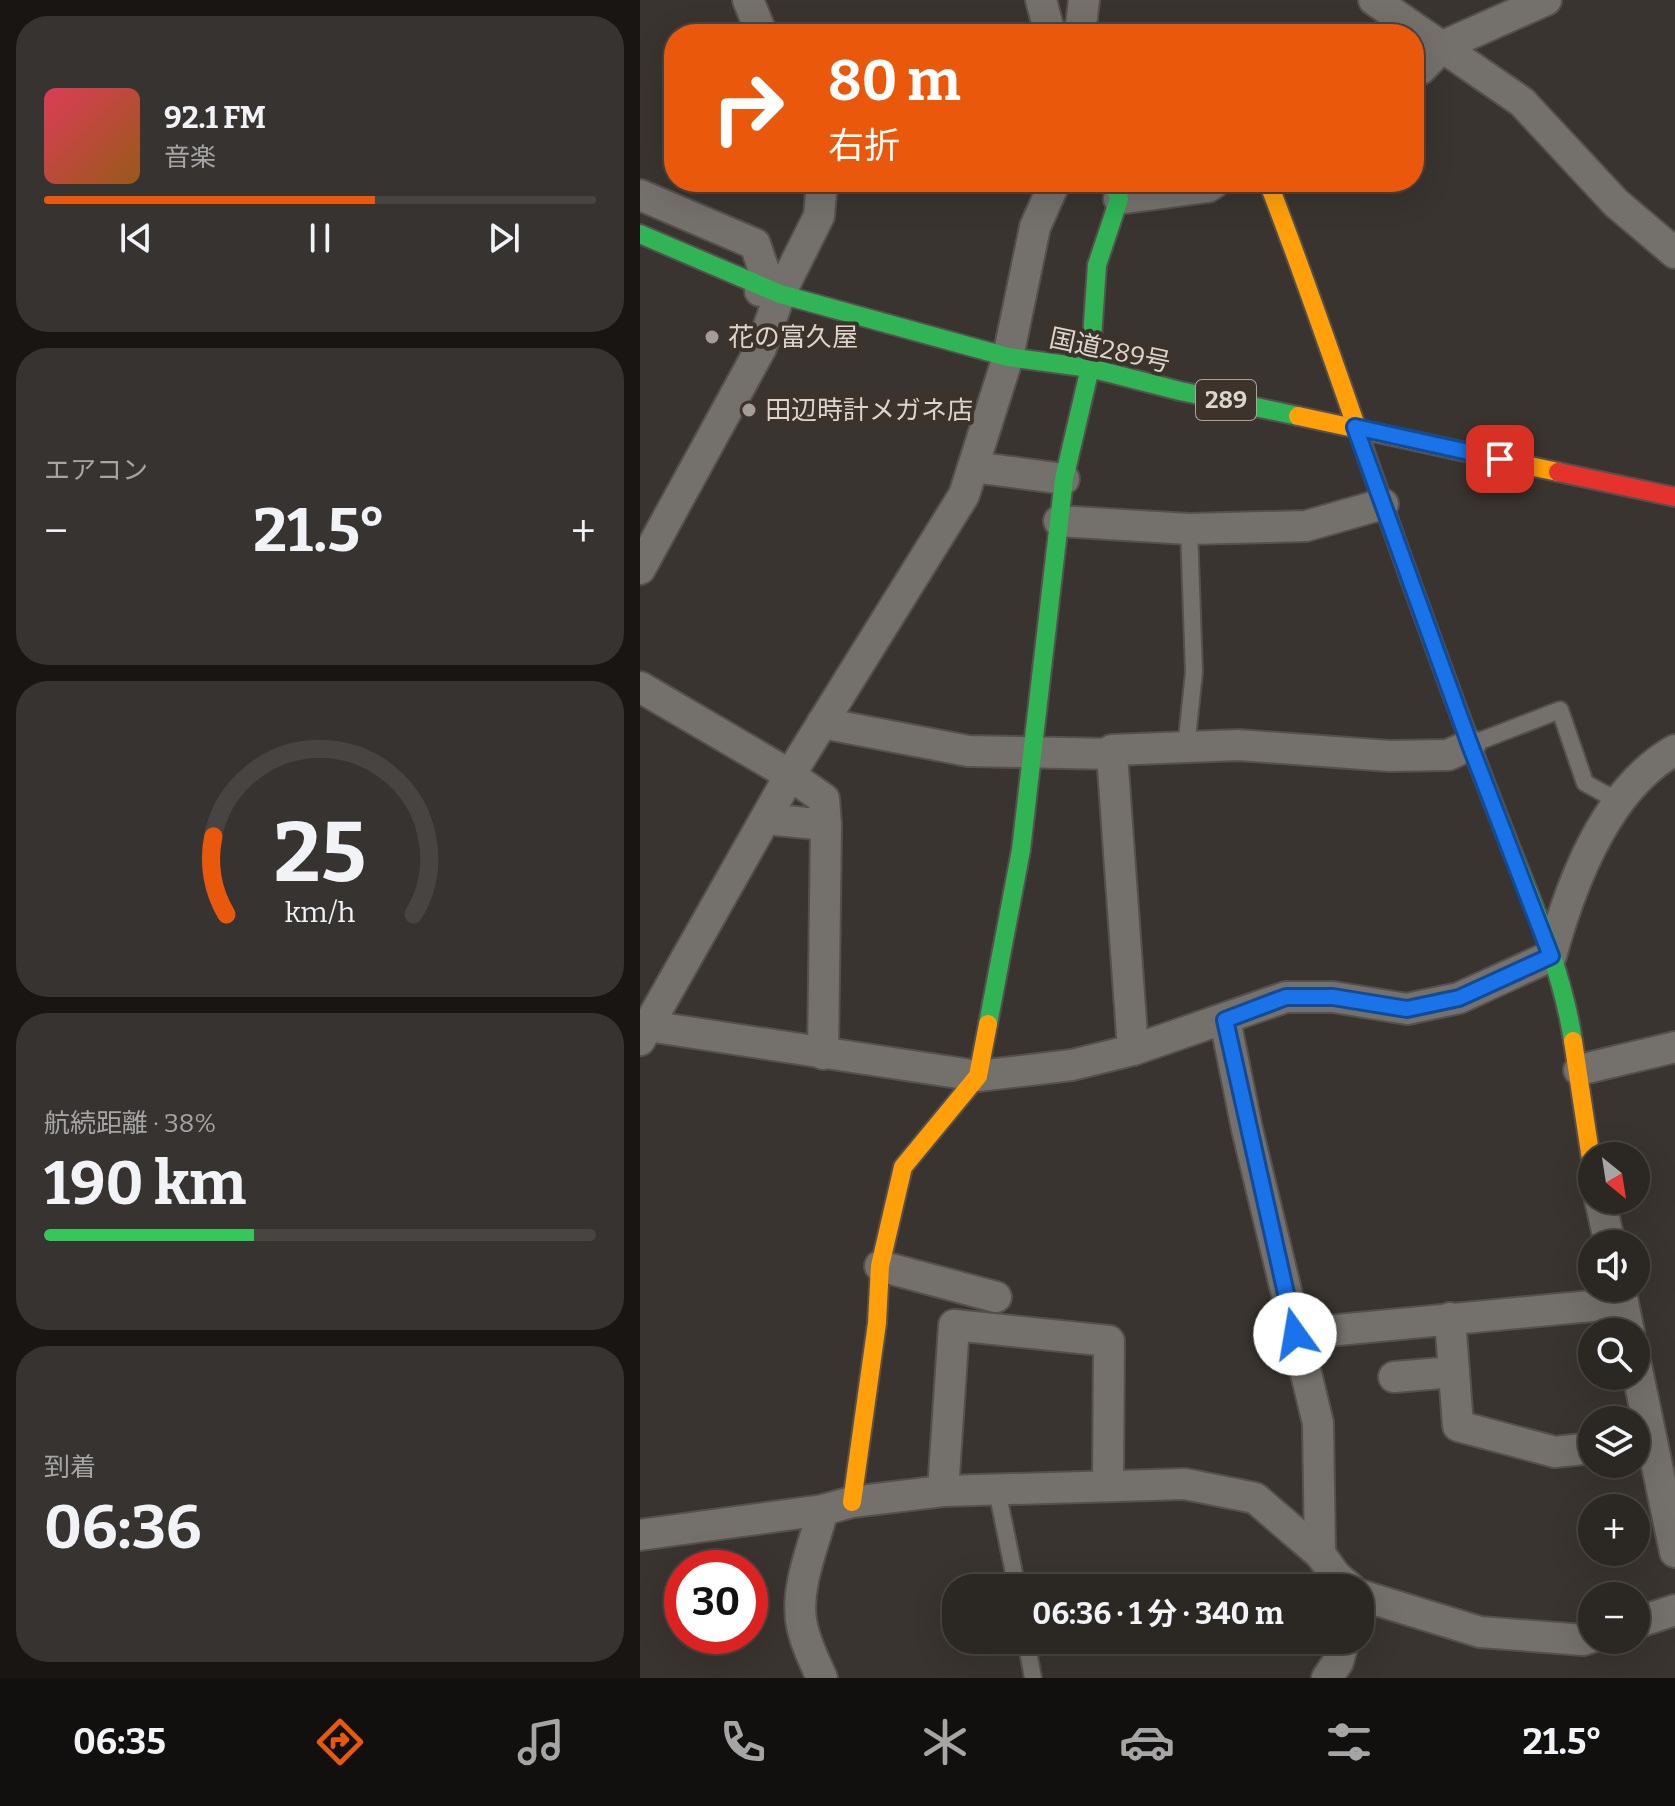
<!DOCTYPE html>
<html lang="ja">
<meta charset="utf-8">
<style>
body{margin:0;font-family:Bitter,"Noto Sans JP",serif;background:#373330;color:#f1f3f6;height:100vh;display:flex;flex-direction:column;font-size:30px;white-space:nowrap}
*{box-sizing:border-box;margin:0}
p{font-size:26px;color:#a6a5a6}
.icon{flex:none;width:44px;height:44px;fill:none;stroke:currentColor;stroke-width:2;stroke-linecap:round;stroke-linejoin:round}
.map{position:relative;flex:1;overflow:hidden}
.side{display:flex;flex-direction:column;gap:16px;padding:16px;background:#181513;width:640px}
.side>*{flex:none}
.hud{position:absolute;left:24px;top:24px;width:760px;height:168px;border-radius:32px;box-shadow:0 8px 32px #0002,0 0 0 2px #474441;background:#ea580c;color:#fff;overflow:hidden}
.needle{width:52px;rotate:150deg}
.controls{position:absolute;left:938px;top:1142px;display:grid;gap:16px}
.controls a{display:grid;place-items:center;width:72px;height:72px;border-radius:50%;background:#2b2723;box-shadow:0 8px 32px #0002,0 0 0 2px #474441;font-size:40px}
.speed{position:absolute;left:24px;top:1550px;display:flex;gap:16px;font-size:40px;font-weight:700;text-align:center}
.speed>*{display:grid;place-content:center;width:104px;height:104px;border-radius:50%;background:#2b2723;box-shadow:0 8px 32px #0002,0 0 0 2px #474441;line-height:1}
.speed .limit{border:12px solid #d22;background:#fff;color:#111}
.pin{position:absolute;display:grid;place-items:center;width:68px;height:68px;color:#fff;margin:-34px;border-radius:16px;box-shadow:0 4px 12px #0006}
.me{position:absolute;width:88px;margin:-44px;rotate:347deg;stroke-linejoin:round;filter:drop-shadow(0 0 6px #0008)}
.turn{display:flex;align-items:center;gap:28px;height:168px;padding:0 32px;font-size:36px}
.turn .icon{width:104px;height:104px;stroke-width:2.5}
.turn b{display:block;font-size:56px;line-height:68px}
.big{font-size:60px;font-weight:700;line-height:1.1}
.side .card{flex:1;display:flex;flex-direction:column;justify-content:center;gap:12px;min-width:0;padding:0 28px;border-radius:32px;background:#373330}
.side .dial{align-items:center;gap:0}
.dial svg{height:208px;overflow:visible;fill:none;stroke:#474441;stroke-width:7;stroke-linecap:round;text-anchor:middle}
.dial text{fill:#f1f3f6;stroke:none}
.song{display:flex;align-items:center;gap:24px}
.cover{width:96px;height:96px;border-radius:12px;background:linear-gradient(135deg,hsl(350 70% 55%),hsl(30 70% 35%))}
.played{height:8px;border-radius:4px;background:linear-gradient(90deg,#ea580c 60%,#474441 60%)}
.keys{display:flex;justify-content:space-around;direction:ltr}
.heat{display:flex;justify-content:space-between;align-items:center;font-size:44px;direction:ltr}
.charge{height:12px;border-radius:6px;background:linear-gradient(90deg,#34c759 38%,#474441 0)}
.trip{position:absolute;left:302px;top:1574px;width:432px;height:80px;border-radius:32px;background:#2b2723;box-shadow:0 8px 32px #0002,0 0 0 2px #474441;font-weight:700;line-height:80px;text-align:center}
.tabs{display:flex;height:128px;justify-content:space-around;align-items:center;background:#11100e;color:#a6a5a6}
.tabs .icon{width:56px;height:56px}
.tabs .active{color:#ea580c}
.tabs b{font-size:36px;color:#f1f3f6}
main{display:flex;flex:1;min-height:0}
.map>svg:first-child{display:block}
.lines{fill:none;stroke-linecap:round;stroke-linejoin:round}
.lane-casing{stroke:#55504d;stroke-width:20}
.street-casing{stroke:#55504d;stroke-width:34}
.fast-casing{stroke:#55504d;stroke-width:22}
.slow-casing{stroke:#55504d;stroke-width:22}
.jam-casing{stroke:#55504d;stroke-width:22}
.lane{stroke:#74706b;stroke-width:16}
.street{stroke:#74706b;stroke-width:30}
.fast{stroke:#30b455;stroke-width:18}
.slow{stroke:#ff9f0a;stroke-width:18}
.jam{stroke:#e5322d;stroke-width:18}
.route-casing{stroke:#114b97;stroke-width:20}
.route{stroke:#1a73e8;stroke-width:14}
.poi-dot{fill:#a29d98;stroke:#3d332b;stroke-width:3}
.labels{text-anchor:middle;stroke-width:8;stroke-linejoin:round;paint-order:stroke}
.shield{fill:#3d332b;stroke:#aca49e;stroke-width:2}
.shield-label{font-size:24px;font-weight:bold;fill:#dbd5d0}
.poi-label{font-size:26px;fill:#dbd5d0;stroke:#3d332b;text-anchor:start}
.street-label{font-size:26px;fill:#dbd5d0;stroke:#3d332b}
</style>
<main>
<section class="side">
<div class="card">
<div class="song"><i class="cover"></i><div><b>92.1 FM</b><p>音楽</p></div></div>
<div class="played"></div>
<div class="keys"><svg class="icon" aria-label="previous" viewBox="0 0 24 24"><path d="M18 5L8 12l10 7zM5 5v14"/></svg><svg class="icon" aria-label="pause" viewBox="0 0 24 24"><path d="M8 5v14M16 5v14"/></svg><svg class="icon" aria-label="next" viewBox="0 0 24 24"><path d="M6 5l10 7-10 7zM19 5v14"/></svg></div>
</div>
<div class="card"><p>エアコン</p>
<div class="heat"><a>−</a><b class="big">21.5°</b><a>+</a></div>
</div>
<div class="card dial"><svg viewBox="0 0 100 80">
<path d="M14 69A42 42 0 1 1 86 69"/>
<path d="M14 69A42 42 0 0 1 9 39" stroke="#ea580c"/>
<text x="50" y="56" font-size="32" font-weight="700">25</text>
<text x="50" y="72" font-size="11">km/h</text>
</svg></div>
<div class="card"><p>航続距離 · 38%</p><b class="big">190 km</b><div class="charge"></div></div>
<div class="card"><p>到着</p><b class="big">06:36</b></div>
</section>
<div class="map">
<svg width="1035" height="1678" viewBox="0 0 1035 1678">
<rect width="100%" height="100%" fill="#39342f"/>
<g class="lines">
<g class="lane-casing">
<g id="lane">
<path d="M832 744 920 710 945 783 980 802"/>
<path d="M546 748 554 672 549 529"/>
<path d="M357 1490 377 1588"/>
<path d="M386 1640 393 1678"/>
</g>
</g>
<g class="street-casing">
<g id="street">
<path d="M108 0 122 34"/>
<path d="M401 0 410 34"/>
<path d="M734 0 882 102 976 203 1035 253"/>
<path d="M440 34 444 0"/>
<path d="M774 72 781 69 803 46 906 0"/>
<path d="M0 195 115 244 131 291H120"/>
<path d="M479 199 568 187 575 182"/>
<path d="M333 467 424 479"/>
<path d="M419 521 549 529 666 526 743 504"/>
<path d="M0 569 121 348 140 294 179 216 182 182"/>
<path d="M0 687 150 775 184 799 186 825"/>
<path d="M182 723 328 751 472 754V750L598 745 750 756 808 755 830 745"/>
<path d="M472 754 493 1050"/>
<path d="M126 819 186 825 183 1054"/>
<path d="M585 1020 607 1129 678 1423 680 1554"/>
<path d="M8 1026 338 1076 432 1065 493 1050 646 997H693L767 1009 819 998 911 956C931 883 966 789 1035 750"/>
<path d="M0 1040 150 775 324 495 368 357 395 227 415 182"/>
<path d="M939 1070 1035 1047"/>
<path d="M960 1200 970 1244"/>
<path d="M240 1266 356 1297"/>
<path d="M980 1288 989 1332"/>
<path d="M810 1318 818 1426 915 1452 952 1448"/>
<path d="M655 1334 983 1303"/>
<path d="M996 1365 1035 1552"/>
<path d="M754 1377 814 1372"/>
<path d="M303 1491 314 1325 469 1341 468 1484"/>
<path d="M0 1535 183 1510 212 1502 303 1491 545 1484 615 1498 680 1554 696 1576 710 1588"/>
<path d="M720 1595 840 1632 943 1640 952 1637"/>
<path d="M996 1623 1035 1610"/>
<path d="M182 1678C174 1661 166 1644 162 1626 154 1589 174 1545 183 1510"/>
<path d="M687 1678 698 1662 704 1640"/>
</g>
</g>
<g class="fast-casing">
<g id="fast">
<path d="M0 234 140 294 368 357 450 368 540 391 658 416"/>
<path d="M770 579C800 662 830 745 862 826 889 896 922 967 933 1041"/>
<path d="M348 1024 381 850 424 479 450 368 457 265 479 199 474 182"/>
</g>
</g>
<g class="slow-casing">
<g id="slow">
<path d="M628 182C679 313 722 447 770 579"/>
<path d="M658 416 918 472"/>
<path d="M933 1041 952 1166"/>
<path d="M212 1502 237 1323 240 1266 263 1167 338 1076 348 1024"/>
</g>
</g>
<g class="jam-casing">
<path id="jam" d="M918 472 1035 497"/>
</g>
<use href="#lane" class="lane"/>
<use href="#street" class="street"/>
<use href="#fast" class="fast"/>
<use href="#slow" class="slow"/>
<use href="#jam" class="jam"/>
</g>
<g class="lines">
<g class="route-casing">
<path id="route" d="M655 1334 585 1020 646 997H693L767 1009 819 998 911 956 830 745 715 427 860 459"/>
</g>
<use href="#route" class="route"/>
</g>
<g class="poi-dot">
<circle cx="72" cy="337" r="8"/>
<circle cx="109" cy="410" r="8"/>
</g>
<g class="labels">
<rect class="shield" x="556" y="380" width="60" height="40" rx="6"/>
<g class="shield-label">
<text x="586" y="408">289</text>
</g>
<g class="poi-label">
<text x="88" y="346">花の富久屋</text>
<text x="125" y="419">田辺時計メガネ店</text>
</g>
<g class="street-label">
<text transform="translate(470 350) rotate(12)" y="9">国道289号</text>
</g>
</g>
</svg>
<div class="controls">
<a><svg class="needle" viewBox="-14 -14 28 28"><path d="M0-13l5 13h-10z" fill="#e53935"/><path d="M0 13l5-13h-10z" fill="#a6a5a6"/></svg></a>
<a><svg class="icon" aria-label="sound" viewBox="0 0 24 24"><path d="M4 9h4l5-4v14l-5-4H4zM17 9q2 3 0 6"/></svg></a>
<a><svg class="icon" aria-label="search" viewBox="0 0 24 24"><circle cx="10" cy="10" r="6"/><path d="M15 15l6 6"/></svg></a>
<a><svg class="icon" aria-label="layers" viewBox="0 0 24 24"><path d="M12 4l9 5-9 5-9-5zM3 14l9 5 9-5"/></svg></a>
<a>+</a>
<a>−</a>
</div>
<div class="speed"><div class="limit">30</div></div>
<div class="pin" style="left:860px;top:459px;background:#d93025"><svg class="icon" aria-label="arrive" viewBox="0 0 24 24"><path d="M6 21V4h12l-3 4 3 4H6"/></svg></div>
<svg class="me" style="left:655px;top:1334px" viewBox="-20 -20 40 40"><circle r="19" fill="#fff"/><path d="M0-13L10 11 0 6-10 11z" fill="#1a73e8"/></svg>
<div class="trip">06:36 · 1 分 · 340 m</div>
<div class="hud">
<div class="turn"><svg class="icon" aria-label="right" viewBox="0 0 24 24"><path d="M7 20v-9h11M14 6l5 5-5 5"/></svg><div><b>80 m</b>右折</div></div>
</div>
</div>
</main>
<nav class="tabs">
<b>06:35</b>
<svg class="icon active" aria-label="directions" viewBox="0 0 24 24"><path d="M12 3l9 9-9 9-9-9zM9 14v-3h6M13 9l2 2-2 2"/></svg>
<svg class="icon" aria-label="music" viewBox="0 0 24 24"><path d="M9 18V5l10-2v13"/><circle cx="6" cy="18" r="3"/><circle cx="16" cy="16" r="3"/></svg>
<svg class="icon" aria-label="phone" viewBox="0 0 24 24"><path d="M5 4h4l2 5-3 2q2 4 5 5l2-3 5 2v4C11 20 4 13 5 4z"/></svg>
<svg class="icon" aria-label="climate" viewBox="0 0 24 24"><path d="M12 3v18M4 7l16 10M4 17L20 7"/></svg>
<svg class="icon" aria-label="car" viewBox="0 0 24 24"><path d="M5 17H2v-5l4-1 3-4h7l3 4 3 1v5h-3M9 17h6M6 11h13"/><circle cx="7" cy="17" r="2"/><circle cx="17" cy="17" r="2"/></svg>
<svg class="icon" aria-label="filters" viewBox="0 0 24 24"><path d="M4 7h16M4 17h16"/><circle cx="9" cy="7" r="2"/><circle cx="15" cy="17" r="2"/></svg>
<b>21.5°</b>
</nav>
